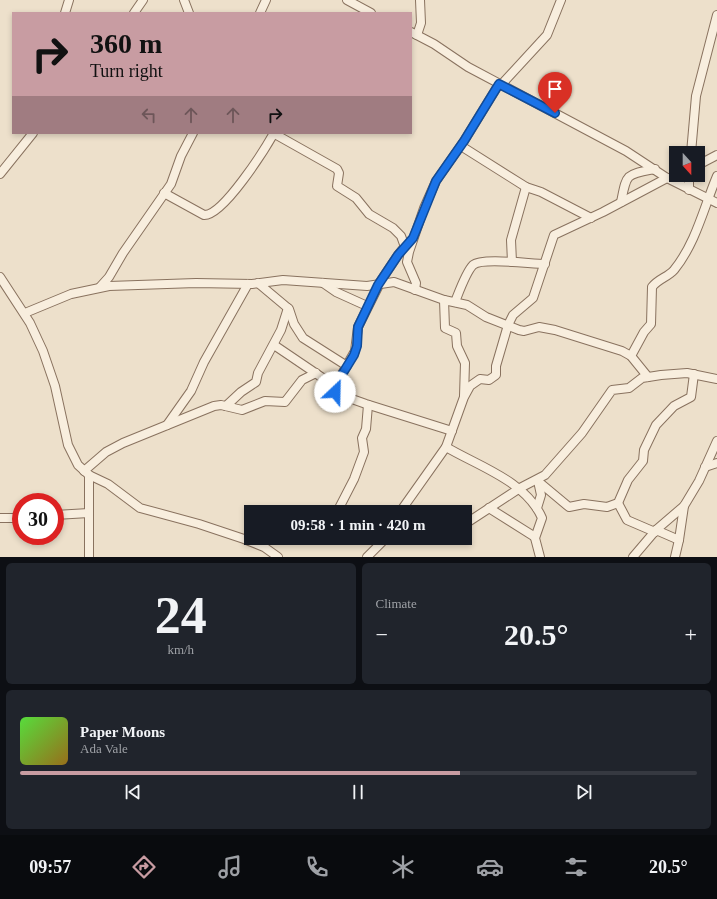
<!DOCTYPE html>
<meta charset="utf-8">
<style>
body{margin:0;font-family:Georgia,serif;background:#20242c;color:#f1f3f6;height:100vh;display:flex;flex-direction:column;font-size:15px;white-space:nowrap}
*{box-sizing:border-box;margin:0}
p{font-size:13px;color:#9ea1a6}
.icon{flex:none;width:22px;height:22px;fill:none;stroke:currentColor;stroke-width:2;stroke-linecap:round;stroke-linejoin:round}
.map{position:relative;height:557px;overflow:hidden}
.side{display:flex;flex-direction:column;gap:6px;padding:6px;background:#0d0f14;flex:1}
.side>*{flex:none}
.hud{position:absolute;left:12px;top:12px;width:400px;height:122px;border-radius:0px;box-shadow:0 2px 6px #0003;background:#c89ca2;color:#111;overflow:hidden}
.needle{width:26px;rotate:159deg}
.tools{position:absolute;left:669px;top:146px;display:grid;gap:8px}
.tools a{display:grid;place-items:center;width:36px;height:36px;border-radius:0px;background:#171b24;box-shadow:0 2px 6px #0003;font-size:20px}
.speed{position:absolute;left:12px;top:493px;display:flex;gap:8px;font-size:20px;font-weight:700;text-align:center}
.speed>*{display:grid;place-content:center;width:52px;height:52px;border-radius:50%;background:#171b24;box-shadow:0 2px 6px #0003;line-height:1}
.speed .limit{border:6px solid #d22;background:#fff;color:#111}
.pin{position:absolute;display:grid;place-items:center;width:34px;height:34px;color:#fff;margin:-41px -17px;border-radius:50% 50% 50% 0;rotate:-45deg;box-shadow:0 0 4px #0007}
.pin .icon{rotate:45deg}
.me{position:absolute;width:44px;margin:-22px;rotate:24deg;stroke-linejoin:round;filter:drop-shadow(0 0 3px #0008)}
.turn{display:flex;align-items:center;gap:14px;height:84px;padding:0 12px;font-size:18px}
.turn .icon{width:52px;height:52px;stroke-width:2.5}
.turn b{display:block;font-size:28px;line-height:34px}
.lanes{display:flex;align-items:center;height:38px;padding:0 12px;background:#0003;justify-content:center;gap:20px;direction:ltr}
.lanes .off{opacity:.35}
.big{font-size:30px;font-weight:700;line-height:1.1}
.side .widget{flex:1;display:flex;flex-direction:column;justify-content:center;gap:6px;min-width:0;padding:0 14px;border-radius:6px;background:#20242c}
.side .dial{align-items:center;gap:0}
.dial b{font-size:52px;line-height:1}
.song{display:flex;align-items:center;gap:12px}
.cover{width:48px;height:48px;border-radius:6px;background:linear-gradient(135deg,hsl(110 70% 55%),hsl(40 70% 35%))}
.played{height:4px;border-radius:2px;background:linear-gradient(90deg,#c89ca2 65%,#363941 65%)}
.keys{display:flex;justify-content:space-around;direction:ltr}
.heat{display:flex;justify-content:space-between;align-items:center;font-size:22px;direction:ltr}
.side .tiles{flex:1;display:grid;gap:6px;grid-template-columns:1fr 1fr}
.widget:last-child{grid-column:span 2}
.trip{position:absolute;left:244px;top:505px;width:228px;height:40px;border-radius:0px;background:#171b24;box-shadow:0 2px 6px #0003;font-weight:700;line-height:40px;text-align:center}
.tabs{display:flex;height:64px;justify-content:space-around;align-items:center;background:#090b0e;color:#9ea1a6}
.tabs .icon{width:28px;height:28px}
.tabs .current{color:#c89ca2}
.tabs b{font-size:18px;color:#f1f3f6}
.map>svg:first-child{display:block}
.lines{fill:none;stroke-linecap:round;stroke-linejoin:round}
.minor-casing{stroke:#89725f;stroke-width:10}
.minor{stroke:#f8eede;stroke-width:8}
.route-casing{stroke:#114b97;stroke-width:10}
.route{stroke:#1a73e8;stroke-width:7}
</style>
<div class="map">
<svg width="717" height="557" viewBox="0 0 717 557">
<rect width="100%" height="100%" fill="#ede0cb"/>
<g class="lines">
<g class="minor-casing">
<g id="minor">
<path d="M184 0 189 13"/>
<path d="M347 0 371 13"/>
<path d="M65 13 69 0"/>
<path d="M134 13 143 0"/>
<path d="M260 13 266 0"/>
<path d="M411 32 434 44 468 67 626 151 667 178 717 203"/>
<path d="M417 35 421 23 420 0"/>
<path d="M501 85 547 35 561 0"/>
<path d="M273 133 337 169 339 173 337 186 356 198 369 214 393 228 401 236 405 247"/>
<path d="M461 146 526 187 541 192 591 218"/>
<path d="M691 153 696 96 717 15"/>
<path d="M698 165 717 155"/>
<path d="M0 174 33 133"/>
<path d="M689 190V175"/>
<path d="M164 193 204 215C223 216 265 149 274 133"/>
<path d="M621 202C627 173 625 175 655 169"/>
<path d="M512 262 511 240 526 187"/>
<path d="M0 277 30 323 43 351 55 386 68 445 78 465 89 475 108 484 140 508 199 524 244 539 264 547 278 557"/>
<path d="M258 283 289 309 294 324 303 338 347 366"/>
<path d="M323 283 336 292 367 306"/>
<path d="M378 285 398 255 407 244"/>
<path d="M379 285 358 327 355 351 338 381 335 393 366 404 452 431"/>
<path d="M100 287 109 277 123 253 171 184 181 156 193 133"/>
<path d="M415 290 416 283 407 262 409 252 424 208 436 181 464 141 499 84"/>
<path d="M444 300 445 328 456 333 457 346 465 363 464 396"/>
<path d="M455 302C459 292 466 272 473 265 482 257 531 264 545 264"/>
<path d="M25 313 71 294 109 286 196 283 252 284 283 280 367 286 394 282 444 300 467 305 486 317 519 330 524 331 539 327 555 330 622 351 631 356 648 377"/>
<path d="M274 345 336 387"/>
<path d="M631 356 644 332 651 324 652 287C658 279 668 277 674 270 696 243 704 207 717 176"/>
<path d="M226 406 241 392 256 382 258 373 281 330 288 308"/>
<path d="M167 425 191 391 204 362 248 284"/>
<path d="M446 447C478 466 526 481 542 518L535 538 540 557"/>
<path d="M705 467 717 463"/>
<path d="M84 471 106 452 123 443 214 406 221 405 242 410 265 401 285 402 302 380 316 373"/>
<path d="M89 475V557"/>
<path d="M539 482 569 507 584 504 607 507 618 503 628 480 643 461 644 450 656 425 674 406 691 397 694 374"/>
<path d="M618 503 627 520 655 532"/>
<path d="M489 508 535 537"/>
<path d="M537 508 541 495 538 481"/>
<path d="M299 512H303"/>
<path d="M337 512 354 479 364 452 362 438 366 429 368 405"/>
<path d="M400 512 446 447 464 397 470 386 480 379 489 380 496 375V366L508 325 513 315 533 298 554 235 603 212 667 178"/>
<path d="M55 515 89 513"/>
<path d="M0 518H21"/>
<path d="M465 524 520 488 545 475 582 433 612 390 629 388 642 378 661 375 687 373 717 379"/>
<path d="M656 530 679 540"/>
<path d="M436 538H444"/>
<path d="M367 557 386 538"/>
<path d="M633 557 656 530 684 506 699 481 717 441"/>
<path d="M675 557 679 540 684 506"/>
</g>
</g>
<use href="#minor" class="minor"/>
</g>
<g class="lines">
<g class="route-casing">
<path id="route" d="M335 392 338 381 354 355 357 346 358 327 378 285 398 255 413 238 436 181 464 141 499 84 555 113"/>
</g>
<use href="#route" class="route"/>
</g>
</svg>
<div class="tools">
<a><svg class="needle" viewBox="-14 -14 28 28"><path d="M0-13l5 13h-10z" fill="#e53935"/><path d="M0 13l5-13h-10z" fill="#9ea1a6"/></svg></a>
</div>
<div class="speed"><div class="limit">30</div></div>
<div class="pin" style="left:555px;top:113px;background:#d93025"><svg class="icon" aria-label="arrive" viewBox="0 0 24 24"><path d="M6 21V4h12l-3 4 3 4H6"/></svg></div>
<svg class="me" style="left:335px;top:392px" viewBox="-20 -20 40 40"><circle r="19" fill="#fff"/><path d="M0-13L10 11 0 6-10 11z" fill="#1a73e8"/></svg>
<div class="trip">09:58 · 1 min · 420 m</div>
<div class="hud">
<div class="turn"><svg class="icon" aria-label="right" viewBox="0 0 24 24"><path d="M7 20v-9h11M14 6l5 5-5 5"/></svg><div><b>360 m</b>Turn right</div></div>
<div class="lanes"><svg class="icon off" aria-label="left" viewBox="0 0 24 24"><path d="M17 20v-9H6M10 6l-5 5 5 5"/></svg><svg class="icon off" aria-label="ahead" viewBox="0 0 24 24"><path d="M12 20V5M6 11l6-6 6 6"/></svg><svg class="icon off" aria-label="ahead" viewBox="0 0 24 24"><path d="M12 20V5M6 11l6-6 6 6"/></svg><svg class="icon" aria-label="right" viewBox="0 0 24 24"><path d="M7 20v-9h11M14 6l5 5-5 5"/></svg></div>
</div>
</div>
<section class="side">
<div class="tiles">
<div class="widget dial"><b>24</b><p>km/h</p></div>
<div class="widget"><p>Climate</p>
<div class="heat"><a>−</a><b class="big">20.5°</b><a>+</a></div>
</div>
<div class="widget">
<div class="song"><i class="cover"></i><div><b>Paper Moons</b><p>Ada Vale</p></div></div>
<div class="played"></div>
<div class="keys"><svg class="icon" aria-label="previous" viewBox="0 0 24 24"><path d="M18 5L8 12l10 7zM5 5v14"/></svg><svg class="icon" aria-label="pause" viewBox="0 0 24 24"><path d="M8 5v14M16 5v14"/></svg><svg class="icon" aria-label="next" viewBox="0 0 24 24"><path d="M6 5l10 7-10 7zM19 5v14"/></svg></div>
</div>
</div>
</section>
<nav class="tabs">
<b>09:57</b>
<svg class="icon current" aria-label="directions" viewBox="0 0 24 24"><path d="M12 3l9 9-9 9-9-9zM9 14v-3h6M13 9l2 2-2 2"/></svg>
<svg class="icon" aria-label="music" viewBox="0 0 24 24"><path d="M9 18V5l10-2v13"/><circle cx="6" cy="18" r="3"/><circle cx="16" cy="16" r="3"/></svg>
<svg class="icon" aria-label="phone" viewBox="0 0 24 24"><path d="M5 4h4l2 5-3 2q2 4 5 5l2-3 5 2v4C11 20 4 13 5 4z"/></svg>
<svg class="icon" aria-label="climate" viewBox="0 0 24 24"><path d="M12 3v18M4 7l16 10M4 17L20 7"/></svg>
<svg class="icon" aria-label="car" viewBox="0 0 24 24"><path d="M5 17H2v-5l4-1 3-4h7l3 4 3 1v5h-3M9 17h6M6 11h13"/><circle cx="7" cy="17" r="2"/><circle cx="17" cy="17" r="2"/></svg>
<svg class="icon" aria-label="filters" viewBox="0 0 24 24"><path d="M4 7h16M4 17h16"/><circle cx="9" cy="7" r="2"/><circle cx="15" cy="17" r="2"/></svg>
<b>20.5°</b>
</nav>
